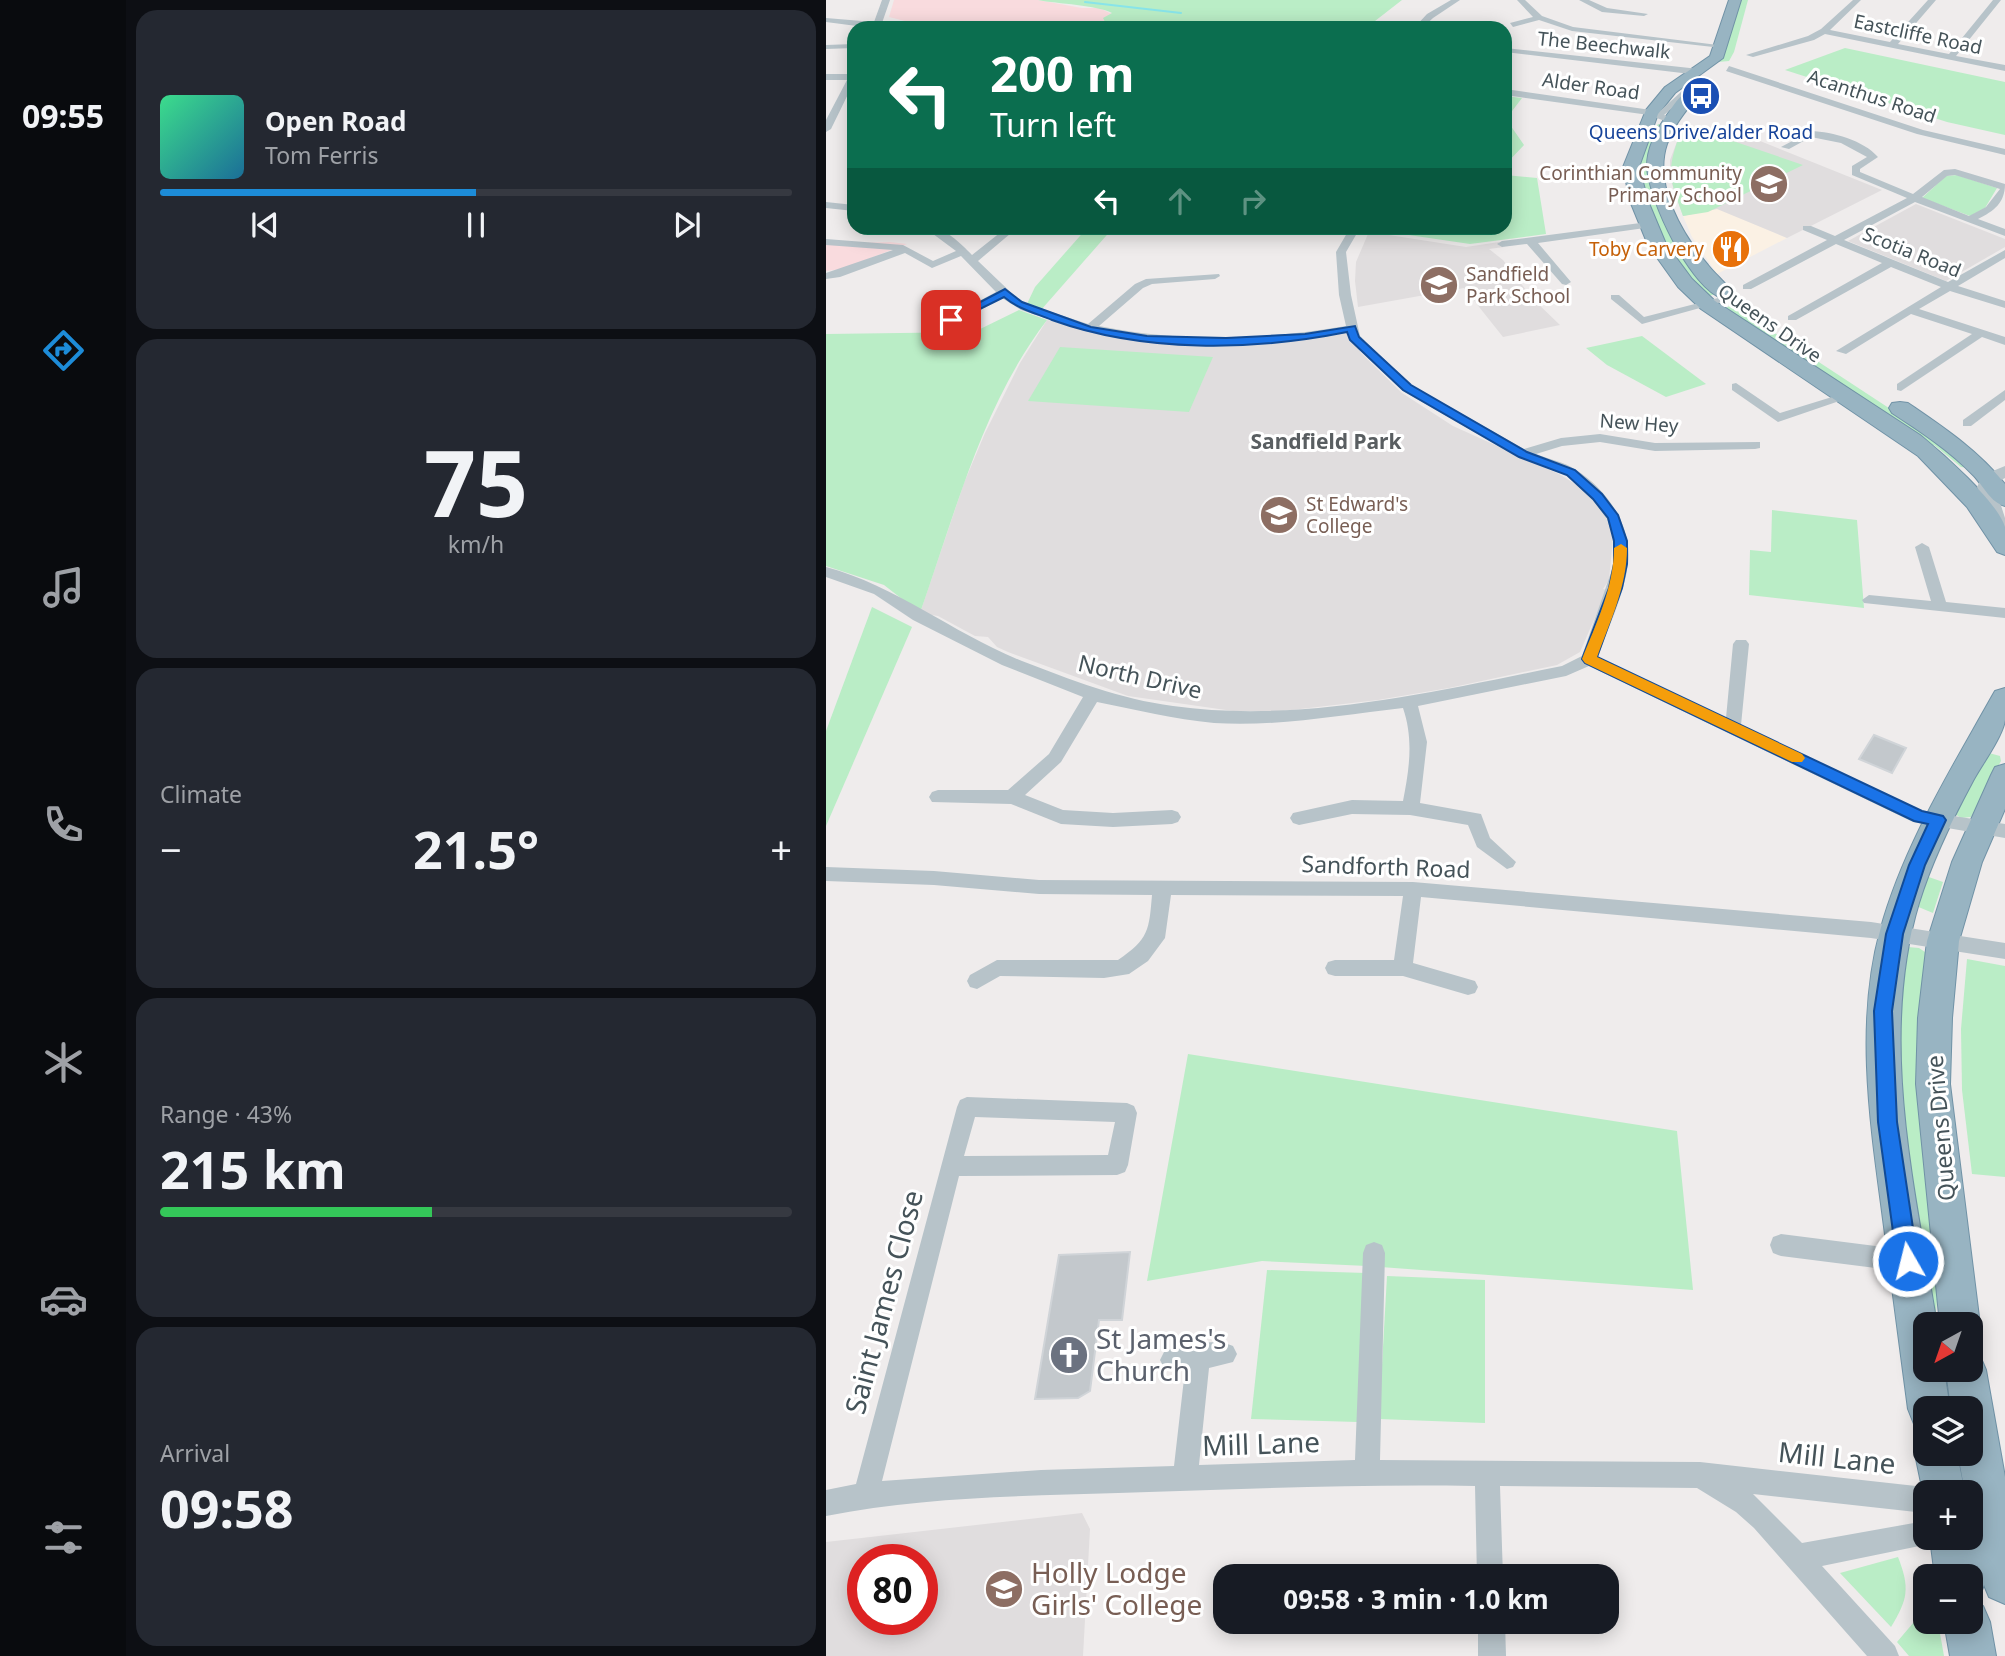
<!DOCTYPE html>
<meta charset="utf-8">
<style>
body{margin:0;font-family:"Noto Sans",sans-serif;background:#242831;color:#f1f3f6;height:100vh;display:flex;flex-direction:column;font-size:26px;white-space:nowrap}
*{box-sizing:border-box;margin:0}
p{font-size:23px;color:#9ea1a6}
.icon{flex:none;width:38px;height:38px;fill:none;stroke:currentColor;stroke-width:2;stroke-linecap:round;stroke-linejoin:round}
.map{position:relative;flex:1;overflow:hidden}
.sheet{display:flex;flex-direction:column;gap:10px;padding:10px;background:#0d0f14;width:700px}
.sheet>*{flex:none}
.guide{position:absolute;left:21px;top:21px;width:665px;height:214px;border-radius:21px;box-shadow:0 4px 18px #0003;background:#0b6e4f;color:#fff;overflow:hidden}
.needle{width:46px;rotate:220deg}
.buttons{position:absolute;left:1087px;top:1312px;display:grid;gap:14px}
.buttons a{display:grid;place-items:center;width:70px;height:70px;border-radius:14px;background:#171b24;box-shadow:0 4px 18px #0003;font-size:35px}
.speed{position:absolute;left:21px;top:1544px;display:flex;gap:14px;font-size:35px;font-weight:700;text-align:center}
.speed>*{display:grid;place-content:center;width:91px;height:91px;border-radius:50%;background:#171b24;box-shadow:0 4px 18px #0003;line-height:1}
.speed .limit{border:10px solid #d22;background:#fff;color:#111}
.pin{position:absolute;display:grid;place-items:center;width:60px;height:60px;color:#fff;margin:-30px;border-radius:14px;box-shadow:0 4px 10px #0006}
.me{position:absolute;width:77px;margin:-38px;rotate:352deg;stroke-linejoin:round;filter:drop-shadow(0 0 5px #0008)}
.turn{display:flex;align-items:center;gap:24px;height:147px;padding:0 28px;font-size:32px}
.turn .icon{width:91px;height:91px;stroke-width:2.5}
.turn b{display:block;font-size:49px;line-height:60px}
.lanes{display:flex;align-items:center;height:66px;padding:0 28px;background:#0003;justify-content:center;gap:35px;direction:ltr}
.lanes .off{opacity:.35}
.big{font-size:52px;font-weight:700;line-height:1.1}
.sheet .card{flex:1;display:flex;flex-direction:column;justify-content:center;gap:10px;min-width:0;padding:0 24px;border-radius:21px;background:#242831}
.sheet .dial{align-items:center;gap:0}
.dial b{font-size:91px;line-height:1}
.song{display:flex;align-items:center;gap:21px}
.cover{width:84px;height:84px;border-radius:10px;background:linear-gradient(135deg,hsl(150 70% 55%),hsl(200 70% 35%))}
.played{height:7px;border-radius:4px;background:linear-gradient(90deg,#1d8cd8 50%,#363941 50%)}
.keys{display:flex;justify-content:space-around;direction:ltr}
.heat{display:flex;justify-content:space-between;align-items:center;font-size:38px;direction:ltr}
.charge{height:10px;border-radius:5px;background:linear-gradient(90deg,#34c759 43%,#363941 0)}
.trip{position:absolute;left:387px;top:1564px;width:406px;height:70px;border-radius:21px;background:#171b24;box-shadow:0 4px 18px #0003;font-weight:700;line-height:70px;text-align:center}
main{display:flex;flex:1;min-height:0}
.tab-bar{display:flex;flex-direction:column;width:126px;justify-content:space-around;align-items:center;background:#090b0e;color:#9ea1a6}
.tab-bar .icon{width:49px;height:49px}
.tab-bar .current{color:#1d8cd8}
.tab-bar b{font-size:32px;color:#f1f3f6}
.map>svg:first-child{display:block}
.commercial{fill:#fbf1e4}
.education{fill:#e0ddde;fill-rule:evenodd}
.medical{fill:#f9dbde}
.green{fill:#baedc6}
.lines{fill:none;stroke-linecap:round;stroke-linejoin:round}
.stream{stroke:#88e4e9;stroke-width:2}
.building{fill:#c3c8cc;stroke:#d0d4d8;stroke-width:2}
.trunk-casing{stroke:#7092a6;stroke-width:2}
.minor{fill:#b7c3c9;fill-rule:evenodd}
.tertiary{fill:#b7c3c9;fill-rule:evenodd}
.trunk{fill:#98b4c2;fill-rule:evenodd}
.route{fill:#1a73e8;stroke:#114b97;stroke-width:2}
.slow{fill:#f59e0b}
.labels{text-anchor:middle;stroke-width:6;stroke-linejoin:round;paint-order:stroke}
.far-street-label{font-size:19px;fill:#455359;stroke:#fff}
.far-transit-label{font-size:19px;fill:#164399;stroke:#fff}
.far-education-label{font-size:19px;fill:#785e54;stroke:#fff;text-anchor:start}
.far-food-label{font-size:19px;fill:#c56008;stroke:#fff;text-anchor:end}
.far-neighbourhood-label{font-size:21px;font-weight:bold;fill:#595e61;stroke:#fff}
.street-label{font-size:23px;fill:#455359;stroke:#fff}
.near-street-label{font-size:28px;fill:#455359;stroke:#fff}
.near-worship-label{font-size:28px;fill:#5b616d;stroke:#fff;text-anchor:start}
.near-education-label{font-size:28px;fill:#785e54;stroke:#fff;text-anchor:start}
</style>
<main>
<nav class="tab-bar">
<b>09:55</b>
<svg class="icon current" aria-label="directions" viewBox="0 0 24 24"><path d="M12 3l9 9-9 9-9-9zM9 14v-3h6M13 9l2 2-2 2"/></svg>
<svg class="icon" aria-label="music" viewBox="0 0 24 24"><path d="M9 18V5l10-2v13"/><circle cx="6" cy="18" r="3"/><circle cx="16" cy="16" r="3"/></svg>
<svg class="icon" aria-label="phone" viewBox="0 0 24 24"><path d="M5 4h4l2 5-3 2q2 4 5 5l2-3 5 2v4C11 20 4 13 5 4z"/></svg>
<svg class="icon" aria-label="climate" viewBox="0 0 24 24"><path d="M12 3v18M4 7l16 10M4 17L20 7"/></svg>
<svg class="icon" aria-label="car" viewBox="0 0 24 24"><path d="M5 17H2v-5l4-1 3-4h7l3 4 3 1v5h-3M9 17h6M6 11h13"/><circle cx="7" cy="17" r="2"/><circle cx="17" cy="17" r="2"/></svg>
<svg class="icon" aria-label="filters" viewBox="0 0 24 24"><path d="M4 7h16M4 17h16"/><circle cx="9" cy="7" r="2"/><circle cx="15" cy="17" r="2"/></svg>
</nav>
<section class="sheet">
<div class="card">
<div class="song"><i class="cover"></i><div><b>Open Road</b><p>Tom Ferris</p></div></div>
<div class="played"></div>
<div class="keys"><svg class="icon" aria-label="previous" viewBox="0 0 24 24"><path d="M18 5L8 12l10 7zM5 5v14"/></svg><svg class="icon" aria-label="pause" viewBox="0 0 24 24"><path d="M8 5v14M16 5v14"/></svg><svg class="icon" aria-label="next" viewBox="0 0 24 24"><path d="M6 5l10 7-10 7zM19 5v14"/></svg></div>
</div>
<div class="card dial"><b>75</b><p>km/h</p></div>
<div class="card"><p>Climate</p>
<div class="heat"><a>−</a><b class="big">21.5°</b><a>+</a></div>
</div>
<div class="card"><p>Range · 43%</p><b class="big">215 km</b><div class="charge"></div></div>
<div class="card"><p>Arrival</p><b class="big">09:58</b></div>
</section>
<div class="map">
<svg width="1179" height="1656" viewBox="0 0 1179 1656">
<rect width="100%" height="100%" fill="#efecec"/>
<path class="commercial" d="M891 208 961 238 891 274 866 237 857 216Z"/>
<g class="education">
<path d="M855 131 909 142 924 137 1056 190 961 238 891 209 857 216 844 178V160Z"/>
<path d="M1090 204 1179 239V247L1120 281 1022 241Z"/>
<path d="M550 233 640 247 673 242 678 247 663 249 677 260 707 299 734 325 677 337 638 288 532 307 529 281 530 262 542 234Z"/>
<path d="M221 320 292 337 359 344H399L522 329 535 353 576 393 627 426 733 474 759 490 778 511 787 538 783 580 777 589 781 590 754 652 731 665 623 688 552 700 457 711H407L302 696 182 652 171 647 162 637 149 636 112 616 94 613 138 483 159 433 194 363Z"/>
<path d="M256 1513 264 1529 257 1656H0V1542ZM96 1559V1619H37V1559Z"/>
</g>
<g class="medical">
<path d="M68 0H212L256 8H273L286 14 279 22 326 28H118L95 25 63 17Z"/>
<path d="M64 242 81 244 16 269 0 271V244Z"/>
</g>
<g class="green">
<path d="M212 0H576L540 28H326L279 22 277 18 286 13C271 5 232 4 212 0Z"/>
<path d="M913 0H922L908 52 903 61 892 62Z"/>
<path d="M1019 48 1179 82V135L1121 122 959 70Z"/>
<path d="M679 96 696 98 680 119 698 145 679 165Z"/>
<path d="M832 124 837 125 822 167V177C840 229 852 254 890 294L879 297 839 248 811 170 817 145Z"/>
<path d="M855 131 910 142 977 165 882 212 857 216C843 177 840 171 855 131Z"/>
<path d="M679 175 711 178 720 234 644 244 542 229 679 228Z"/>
<path d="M1131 175 1171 188 1159 208 1144 216 1096 198 1120 176Z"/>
<path d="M261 228H287L215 310 200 306 209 287Z"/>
<path d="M906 305 1072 414 1143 468 1135 467 1108 445 1103 446 897 309Z"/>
<path d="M193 310 221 320C156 405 129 514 94 613L58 585 0 566V334L148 332Z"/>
<path d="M816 336 880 384 840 397 781 365 760 348Z"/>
<path d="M234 347 387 357 363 412 202 401Z"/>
<path d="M946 510 1031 520 1038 608 923 595 924 550 945 552Z"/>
<path d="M46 607 86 627 0 826V731Z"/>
<path d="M1163 753 1174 756 1175 761 1145 817 1135 818 1129 814 1130 808Z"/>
<path d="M1100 876 1117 882 1107 913 1090 906Z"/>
<path d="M1082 947 1093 948 1102 954 1092 1017 1091 1069 1112 1286 1109 1325 1079 1160 1071 1037Z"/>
<path d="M1141 959 1179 966V1177L1146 1174 1136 1090 1135 1029Z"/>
<path d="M362 1054 851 1131 867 1290 541 1266 436 1261 321 1281Z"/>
<path d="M441 1270 540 1273 532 1422 425 1419Z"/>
<path d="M561 1276 659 1280V1423L553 1419Z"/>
<path d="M1072 1557C1084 1588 1082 1599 1065 1627L1014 1573Z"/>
<path d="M1099 1609V1622H1112L1118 1656H1083L1071 1642Z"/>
</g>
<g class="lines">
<path class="stream" d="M259 2 355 13"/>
</g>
<g class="building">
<path d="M1048 735 1080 748 1066 773 1033 759Z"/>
<path d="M304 1252 296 1320H273L264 1391 252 1398 209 1399 233 1255Z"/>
</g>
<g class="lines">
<g class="trunk-casing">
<g id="trunk">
<path d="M903 0H915L897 58 849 93 832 114 813 167 822 201 840 244 866 279 889 301 1094 435C1115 452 1172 502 1179 527 1179 535 1179 547 1179 555L1171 552 1141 507 1092 456 875 309 852 287 822 245 804 201 797 167 820 110 839 87 884 56Z"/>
<path d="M866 90 873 94C861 110 848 124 841 144 827 185 856 234 882 265 890 275 900 283 907 293L898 299C865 290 822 199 821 166 821 147 832 127 843 112 849 103 856 92 866 90Z"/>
<path d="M1074 402 1082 403C1117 427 1152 450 1179 484V506C1165 503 1158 487 1148 476 1124 451 1095 432 1066 413L1063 408 1066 403Z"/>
<path d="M1179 688C1179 699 1179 710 1179 720 1177 736 1155 766 1147 781 1126 820 1106 861 1093 903 1052 1039 1089 1188 1111 1325H1099V1370H1118L1124 1409H1099V1428L1088 1424 1082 1409C1073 1341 1064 1273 1055 1204 1043 1115 1030 1020 1054 931 1077 847 1123 773 1165 698L1169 691Z"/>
<path d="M1179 764V809L1156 862 1133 941 1126 1018 1124 1084 1154 1325 1148 1339 1144 1341V1325H1114L1090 1084 1092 1018 1101 941 1126 862 1165 775 1169 767Z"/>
<path d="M1144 1351 1154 1356 1160 1370 1179 1477V1604L1163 1597 1158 1585 1155 1593 1144 1597V1577H1109L1104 1538H1144V1493H1139L1132 1454H1144V1409H1125L1120 1370H1144Z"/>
<path d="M1099 1437V1454H1131L1139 1493H1099V1502L1089 1454 1095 1439Z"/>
<path d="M1144 1601 1157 1606 1164 1622 1170 1656H1124L1118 1622H1144Z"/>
</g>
</g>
<g class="minor">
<path d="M56 0H64L56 23 86 28H46L0 22V18L48 22Z"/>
<path d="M625 0H634L607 18 596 28H588L601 14Z"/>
<path d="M691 0H699L716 16 747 27 900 46 896 48 746 31 713 20 687 27 684 23 707 17Z"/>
<path d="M753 0H763L781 8 822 14 818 16 776 12Z"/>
<path d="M1027 0H1035L1004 30 1064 42 1102 0H1110L1072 44 1123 54 1167 0H1175L1130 56 1179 65V71L999 34 988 40 927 57 920 55 982 36 995 29Z"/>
<path d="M28 44V48L0 49V45Z"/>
<path d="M679 48 873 69 877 72 873 75 679 52Z"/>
<path d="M903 66 1097 130 1179 149V155L1091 134 900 71Z"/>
<path d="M28 71V82L5 129 0 132V120L21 80H0V74H24Z"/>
<path d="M881 79 888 81 862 95 838 115 847 118V122L844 123 823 115 679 95V89L825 110H835L856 91Z"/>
<path d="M985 131C1007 132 1037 140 1052 157L1034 169V172L1087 194 1118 170 1129 169 1179 184C1179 203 1168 211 1152 219L1179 229V236L1089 202 1018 240 1122 282 1179 250V258L1132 286 1179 301V308L1124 291 1093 309 1179 337V345L1156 337 1075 391 1071 390V384L1146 334 1085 314 1020 354 1010 351 1115 287 1065 267 970 320H962V316L1056 263 1010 244 925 289H917V285L1001 240 977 230V226H985L1009 236 1081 198 1026 175V166L1041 157 1015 143 985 137 963 149 955 147ZM1129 175 1174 189 1160 207 1143 216 1096 197 1121 176Z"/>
<path d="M0 202 28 205V211L0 208Z"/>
<path d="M822 222 826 223V227L712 243 745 282 740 285 736 284 701 244 676 247 671 244 676 241Z"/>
<path d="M99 228C118 226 133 242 146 255L180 228H191L152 261 195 302 262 324 309 284 320 279 393 274 394 276 389 279 326 284 317 288 273 326C356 343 437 340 520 326L513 295 510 252 524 228H534L520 252 525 295 534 336 585 385 698 449 735 438 774 434 829 443 934 442V448L929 449 829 451 774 442 736 446 710 454C722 459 739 462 750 470 781 489 807 527 802 564 798 596 782 627 772 657L900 718 907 644 910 640H920L923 644 915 725 1096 811 1179 824V838L1087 822 763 666 740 676 592 706 601 742 594 803 655 814 664 838 690 862 687 867 681 869 651 847 642 825 584 815 526 814 473 825 467 823 464 818 467 813 526 800 577 801C583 770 588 740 577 708 515 715 451 727 388 723 348 719 310 710 271 702L235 762 199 795 237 810 287 813 346 810 352 812 355 817 352 822 346 824 287 827 235 824 185 804 106 802 103 797 106 792 112 790H182L223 754 257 697 176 665 87 620 48 594 0 577V567C71 586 128 634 196 661 245 680 294 699 347 706 475 724 611 691 736 666L756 656 788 564V541L781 519 766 499 740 475 692 457 577 391 524 339 521 332 413 345 337 343 259 331 195 310 176 298 125 323 119 320 121 318 170 292 135 256 106 268 79 253 14 277 0 279V273L67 250 0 245V239L77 245 107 261 130 251Z"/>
<path d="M785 295H793L818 317 904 295 910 298 816 324 785 299Z"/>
<path d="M910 383 954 413 1019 393 1025 397 952 422 906 390V384Z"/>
<path d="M1179 390V400L1145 426H1137V420Z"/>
<path d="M1096 543 1103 547 1120 602 1179 608V618L1038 603 1036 600 1043 595 1105 601 1089 547Z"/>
<path d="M0 867 108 871 213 880 587 882 1045 922 1179 943V959L1045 938 595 897 587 963 649 981 652 987 649 993 642 995 577 976H509L502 974 499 968 502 962 509 960H568L577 896 345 895 339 938 322 961 303 974 278 978 174 976 151 989 144 987 141 981 144 975 171 960H292C323 939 323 930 326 895L213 894 108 885 0 881Z"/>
<path d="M141 1097 301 1103 308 1106 311 1113 302 1165 299 1172 291 1175 133 1176 56 1481 215 1470 348 1466 359 1370 346 1372 338 1368 334 1360 338 1352C355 1344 390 1338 407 1346L411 1354 407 1362 383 1368 373 1465 529 1460 537 1253 540 1245 548 1242 556 1245 559 1253 554 1460 874 1462 1099 1487 1109 1493H1099V1513L927 1494 976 1543 1099 1521V1538H1110L1108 1543 996 1566 1069 1646 1073 1656H1041L928 1528 910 1512 871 1488 674 1486 677 1577H651L649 1486C530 1484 411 1489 292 1493 195 1496 95 1497 0 1516V1490L30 1484 131 1107 134 1100ZM149 1117 289 1122 282 1155 138 1156Z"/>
<path d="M955 1234 1081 1250 1089 1253 1092 1261 1089 1269 1081 1272 955 1256 947 1253 944 1245 947 1237Z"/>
<path d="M652 1622H679L680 1656H652Z"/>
</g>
<path class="tertiary" d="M1179 466V478L1171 482 1169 487 1179 518V542L1176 543 1167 537 1151 487 1157 475Z"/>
<use href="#trunk" class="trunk"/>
</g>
<path class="route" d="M179 289 196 302 265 327 321 336 400 338 479 334 529 326 533 337 585 385 701 452 749 470 776 494 792 515 801 541V564L796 588 771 657 1096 811 1117 816 1120 820 1099 865 1077 934 1066 1011 1071 1122 1092 1261 1089 1268 1082 1271 1074 1268 1071 1261 1052 1122 1048 1011 1060 934 1083 865 1102 824 1088 821 759 663 756 659 783 588 788 564V541L782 518 767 499 741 475 693 457 577 390 524 340 521 332C426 351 318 353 226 320 209 313 192 309 178 297L128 322 120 320Z"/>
<path class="slow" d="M795 544 801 548C801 586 784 622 771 657L976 754 979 758 976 762H966L759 663 756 659C770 624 788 587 788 548Z"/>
<defs>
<g id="bus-disc" transform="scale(2.0125)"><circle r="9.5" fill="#1a4fb4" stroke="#fff"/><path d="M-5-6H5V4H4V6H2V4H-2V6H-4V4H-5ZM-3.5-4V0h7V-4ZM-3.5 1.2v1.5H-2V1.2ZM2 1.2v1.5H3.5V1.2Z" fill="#fff"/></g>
<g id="school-disc" transform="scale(2.0125)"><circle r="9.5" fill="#8d6e63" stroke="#fff"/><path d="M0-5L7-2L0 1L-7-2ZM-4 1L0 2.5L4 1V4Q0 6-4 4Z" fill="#fff"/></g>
<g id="restaurant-disc" transform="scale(2.0125)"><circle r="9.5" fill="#e8710a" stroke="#fff"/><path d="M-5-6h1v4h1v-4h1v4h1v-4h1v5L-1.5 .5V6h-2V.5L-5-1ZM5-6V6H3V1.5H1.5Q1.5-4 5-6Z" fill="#fff"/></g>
<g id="church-disc" transform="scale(2.0125)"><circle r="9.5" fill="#6b7280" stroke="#fff"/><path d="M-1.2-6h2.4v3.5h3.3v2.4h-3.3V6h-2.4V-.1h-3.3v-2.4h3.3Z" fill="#fff"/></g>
</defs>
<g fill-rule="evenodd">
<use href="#bus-disc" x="875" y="96"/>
<use href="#school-disc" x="943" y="184"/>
<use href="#restaurant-disc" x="905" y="249"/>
<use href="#school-disc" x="613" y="285"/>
<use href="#school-disc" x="453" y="515"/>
<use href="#church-disc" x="243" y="1355"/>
<use href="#school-disc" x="178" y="1589"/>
</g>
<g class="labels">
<g class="far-street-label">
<text transform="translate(1092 34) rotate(12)" y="7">Eastcliffe Road</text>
<text transform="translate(778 45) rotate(6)" y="7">The Beechwalk</text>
<text transform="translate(765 86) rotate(8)" y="7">Alder Road</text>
<text transform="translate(1046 96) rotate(18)" y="7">Acanthus Road</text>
<text transform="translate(1086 252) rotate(22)" y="7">Scotia Road</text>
<text transform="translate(944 323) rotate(35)" y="7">Queens Drive</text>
<text transform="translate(813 423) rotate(4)" y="7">New Hey</text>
</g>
<g class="far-transit-label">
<text x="875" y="139">Queens Drive/alder Road</text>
</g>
<g class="far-education-label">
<text x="916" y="180" text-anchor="end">Corinthian Community<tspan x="916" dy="22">Primary School</tspan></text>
<text x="640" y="281">Sandfield<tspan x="640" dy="22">Park School</tspan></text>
<text x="480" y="511">St Edward's<tspan x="480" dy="22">College</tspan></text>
</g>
<g class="far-food-label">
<text x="878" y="256">Toby Carvery</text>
</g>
<g class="far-neighbourhood-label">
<text x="500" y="449">Sandfield Park</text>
</g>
<g class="street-label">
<text transform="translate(314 677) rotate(13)" y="8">North Drive</text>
<text transform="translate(560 867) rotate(2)" y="8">Sandforth Road</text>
<text transform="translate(1115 1128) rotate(-95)" y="8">Queens Drive</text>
</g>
<g class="near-street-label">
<text transform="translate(58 1302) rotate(-75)" y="10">Saint James Close</text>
<text transform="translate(435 1444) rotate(-2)" y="10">Mill Lane</text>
<text transform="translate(1011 1458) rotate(6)" y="10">Mill Lane</text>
</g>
<g class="near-worship-label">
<text x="270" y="1349">St James's<tspan x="270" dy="32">Church</tspan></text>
</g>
<g class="near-education-label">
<text x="205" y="1583">Holly Lodge<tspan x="205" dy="32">Girls' College</tspan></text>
</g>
</g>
</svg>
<div class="buttons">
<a><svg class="needle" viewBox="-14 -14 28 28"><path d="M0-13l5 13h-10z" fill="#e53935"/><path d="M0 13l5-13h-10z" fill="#9ea1a6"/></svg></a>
<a><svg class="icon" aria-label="layers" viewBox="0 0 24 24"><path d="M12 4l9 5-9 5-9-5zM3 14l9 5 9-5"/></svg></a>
<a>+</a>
<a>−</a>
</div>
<div class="speed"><div class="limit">80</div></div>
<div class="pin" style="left:125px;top:320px;background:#d93025"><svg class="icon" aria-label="arrive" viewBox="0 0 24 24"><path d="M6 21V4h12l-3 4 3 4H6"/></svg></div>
<svg class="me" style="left:1082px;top:1261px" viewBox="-20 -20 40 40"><circle r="17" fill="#1a73e8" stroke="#fff" stroke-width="3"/><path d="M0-11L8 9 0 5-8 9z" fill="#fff"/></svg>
<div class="trip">09:58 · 3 min · 1.0 km</div>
<div class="guide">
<div class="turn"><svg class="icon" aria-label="left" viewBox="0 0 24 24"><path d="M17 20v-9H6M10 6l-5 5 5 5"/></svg><div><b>200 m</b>Turn left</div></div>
<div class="lanes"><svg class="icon" aria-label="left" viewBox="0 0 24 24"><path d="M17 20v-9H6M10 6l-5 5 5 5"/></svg><svg class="icon off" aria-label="ahead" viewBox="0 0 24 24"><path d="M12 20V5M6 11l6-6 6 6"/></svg><svg class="icon off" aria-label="right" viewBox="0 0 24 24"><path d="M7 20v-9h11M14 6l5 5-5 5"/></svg></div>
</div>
</div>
</main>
